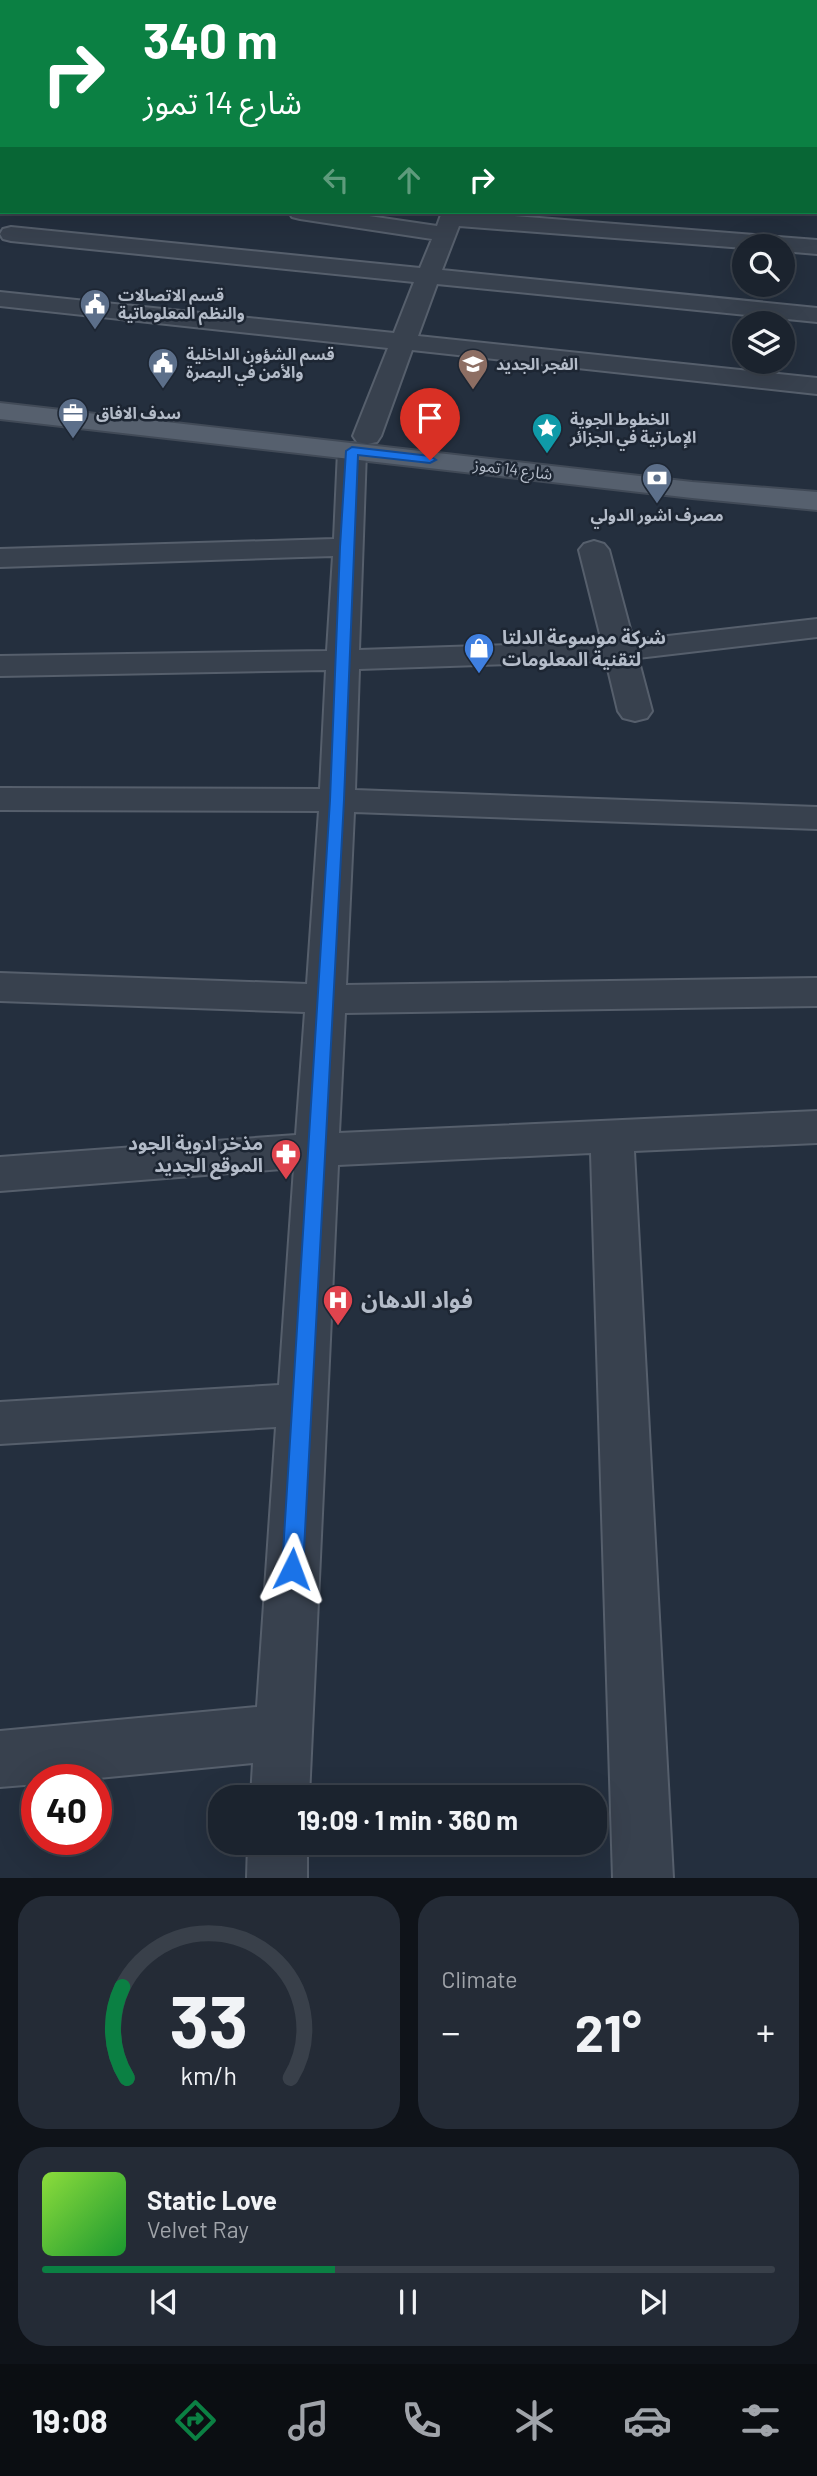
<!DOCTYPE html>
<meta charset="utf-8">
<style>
body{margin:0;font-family:Barlow,"Noto Sans Arabic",sans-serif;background:#242b36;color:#f1f3f6;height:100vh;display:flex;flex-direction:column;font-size:26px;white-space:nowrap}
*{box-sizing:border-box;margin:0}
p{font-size:23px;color:#a0a4aa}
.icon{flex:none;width:38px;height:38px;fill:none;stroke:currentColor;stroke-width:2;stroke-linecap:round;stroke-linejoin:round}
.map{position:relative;height:1878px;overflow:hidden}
.sheet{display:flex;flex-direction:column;gap:18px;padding:18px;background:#0f1319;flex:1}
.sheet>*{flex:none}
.hud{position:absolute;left:0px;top:0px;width:817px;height:214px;box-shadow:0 7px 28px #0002,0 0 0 2px #39404a;background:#0b8043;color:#fff;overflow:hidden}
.tools{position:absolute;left:732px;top:234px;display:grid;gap:14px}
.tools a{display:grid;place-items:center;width:63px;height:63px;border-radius:50%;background:#1b232e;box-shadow:0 7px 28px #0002,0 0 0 2px #39404a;font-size:35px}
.speed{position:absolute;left:21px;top:1764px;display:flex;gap:14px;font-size:35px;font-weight:700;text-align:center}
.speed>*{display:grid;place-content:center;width:91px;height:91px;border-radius:50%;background:#1b232e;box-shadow:0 7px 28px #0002,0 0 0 2px #39404a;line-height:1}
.speed .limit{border:10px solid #d22;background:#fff;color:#111}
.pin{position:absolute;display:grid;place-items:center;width:60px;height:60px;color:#fff;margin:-72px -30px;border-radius:50% 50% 50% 0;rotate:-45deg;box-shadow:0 0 7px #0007}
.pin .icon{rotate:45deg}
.me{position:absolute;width:77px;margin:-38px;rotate:3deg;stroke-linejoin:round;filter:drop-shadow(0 0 5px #0008)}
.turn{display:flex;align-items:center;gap:24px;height:147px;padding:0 28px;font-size:32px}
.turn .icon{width:91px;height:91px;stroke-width:2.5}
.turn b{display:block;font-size:49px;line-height:60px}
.lanes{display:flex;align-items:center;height:66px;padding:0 28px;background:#0003;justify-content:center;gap:35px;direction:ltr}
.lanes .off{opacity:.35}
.big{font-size:52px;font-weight:700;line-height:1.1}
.sheet .tile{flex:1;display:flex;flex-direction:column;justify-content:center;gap:10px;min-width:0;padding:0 24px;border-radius:28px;background:#242b36}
.sheet .dial{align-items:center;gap:0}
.dial svg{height:182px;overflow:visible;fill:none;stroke:#39404a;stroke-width:7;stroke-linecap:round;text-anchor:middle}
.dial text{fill:#f1f3f6;stroke:none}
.song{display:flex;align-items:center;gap:21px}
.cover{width:84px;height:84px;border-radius:10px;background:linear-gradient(135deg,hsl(90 70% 55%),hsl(130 70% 35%))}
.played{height:7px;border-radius:4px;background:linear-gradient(90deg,#0b8043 40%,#39404a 40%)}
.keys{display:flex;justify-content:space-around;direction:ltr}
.heat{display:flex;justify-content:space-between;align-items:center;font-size:38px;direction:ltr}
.sheet .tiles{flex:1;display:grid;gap:18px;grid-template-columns:1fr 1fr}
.tile:last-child{grid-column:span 2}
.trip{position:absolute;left:208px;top:1785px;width:399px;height:70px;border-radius:28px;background:#1b232e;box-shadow:0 7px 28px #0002,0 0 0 2px #39404a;font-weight:700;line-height:70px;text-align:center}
.dock{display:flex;height:112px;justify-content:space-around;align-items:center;background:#0b0e12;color:#a0a4aa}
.dock .icon{width:49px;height:49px}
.dock .selected{color:#0b8043}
.dock b{font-size:32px;color:#f1f3f6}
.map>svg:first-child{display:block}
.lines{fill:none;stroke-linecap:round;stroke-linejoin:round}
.minor-casing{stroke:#565f6c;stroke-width:4}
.major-casing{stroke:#414a57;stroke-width:4}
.minor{fill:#38414e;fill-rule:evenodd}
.major{fill:#56606e;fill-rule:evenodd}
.route{fill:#1a73e8;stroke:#114b97;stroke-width:2}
.labels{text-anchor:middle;stroke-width:5;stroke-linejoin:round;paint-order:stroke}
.far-poi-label{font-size:16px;font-weight:bold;fill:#b4bcc9;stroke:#1d2633;text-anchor:start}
.far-street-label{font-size:16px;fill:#b4bcc9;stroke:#1d2633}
.poi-label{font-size:19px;font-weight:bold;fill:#b4bcc9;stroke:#1d2633;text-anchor:start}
.near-poi-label{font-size:23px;font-weight:bold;fill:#b4bcc9;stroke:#1d2633;text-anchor:start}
</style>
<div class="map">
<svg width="817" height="1878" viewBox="0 0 817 1878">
<rect width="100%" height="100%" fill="#242f3e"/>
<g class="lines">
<g class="minor-casing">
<g id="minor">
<path d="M174 0H192L173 2Z"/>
<path d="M566 0H584L566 2Z"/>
<rect x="0" y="14" width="2" height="10"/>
<rect x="816" y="29" width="1" height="10"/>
<rect x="816" y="81" width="1" height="12"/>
<path d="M0 123H2L0 136Z"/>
<rect x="816" y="138" width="1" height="12"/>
<rect x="0" y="162" width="2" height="12"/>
<rect x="816" y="186" width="1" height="12"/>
<path d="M289 212H342L437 226 442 212H464L817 240V254L782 251V247L744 248 459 226 442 270 817 308V322L437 284 418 336 817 378V394L412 350 381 436 377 442 367 444 357 442 353 436 388 348 0 306V292L394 333 414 282 11 241 3 239 0 234 3 229 11 227 420 268 432 239 300 219 292 217Z"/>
<path d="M352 443 362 445 366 451 359 650 602 642 579 550 584 544 594 541 604 544 609 550 633 640 817 619V637L638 658 652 711 647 718 635 721 623 718 618 711 606 661 359 669 355 790 817 807V829L354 812 346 985 817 978V1006L345 1013 339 1133 817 1111V1143L634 1151 673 1878H613L591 1153 338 1165 309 1797H251L253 1763 78 1780H37V1784L0 1787V1731L257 1707 276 1427 0 1444V1402L279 1385 294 1168 0 1191V1157L296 1135 305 1012 0 1001V973L307 984 319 811 0 810V788L320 789 326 670 0 676V656L327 651 333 556 0 567V549L334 539 338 451 342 445Z"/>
<path d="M248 1843H307V1878H247Z"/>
</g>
</g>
<g class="major-casing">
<g id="major">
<path d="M12 0H30L11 2Z"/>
<path d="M0 403 692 482 817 492V510L692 498 0 419Z"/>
</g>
</g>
<use href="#minor" class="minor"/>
<use href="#major" class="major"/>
</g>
<path class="route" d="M352 447 430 456 436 460 430 463 358 455 344 800 303 1569 300 1576 292 1579 285 1576 282 1569 330 800 340 547 346 451Z"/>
<defs>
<g id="civic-pin" transform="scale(1.575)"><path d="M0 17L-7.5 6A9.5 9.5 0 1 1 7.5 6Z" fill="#5c6f8a" stroke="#1d2633"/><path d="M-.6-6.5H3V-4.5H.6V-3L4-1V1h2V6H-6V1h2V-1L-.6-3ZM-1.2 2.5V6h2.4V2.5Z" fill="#fff"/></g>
<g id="school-pin" transform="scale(1.575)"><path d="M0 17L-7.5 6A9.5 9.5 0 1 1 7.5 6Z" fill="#8d6e63" stroke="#1d2633"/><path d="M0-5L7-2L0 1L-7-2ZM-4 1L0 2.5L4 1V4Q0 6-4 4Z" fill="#fff"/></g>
<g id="office-pin" transform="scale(1.575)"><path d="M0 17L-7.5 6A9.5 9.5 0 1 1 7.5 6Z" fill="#5c6f8a" stroke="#1d2633"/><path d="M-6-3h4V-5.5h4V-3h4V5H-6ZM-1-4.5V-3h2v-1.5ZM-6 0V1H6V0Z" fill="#fff"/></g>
<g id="sight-pin" transform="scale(1.575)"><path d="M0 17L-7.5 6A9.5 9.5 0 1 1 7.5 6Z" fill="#0f9aa8" stroke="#1d2633"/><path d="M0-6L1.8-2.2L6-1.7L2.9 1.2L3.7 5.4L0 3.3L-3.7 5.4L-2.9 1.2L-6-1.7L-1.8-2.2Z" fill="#fff"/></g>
<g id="bank-pin" transform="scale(1.575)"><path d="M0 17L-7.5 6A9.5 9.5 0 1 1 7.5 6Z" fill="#5c6f8a" stroke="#1d2633"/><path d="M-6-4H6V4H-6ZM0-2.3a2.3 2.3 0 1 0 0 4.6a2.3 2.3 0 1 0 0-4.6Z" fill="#fff"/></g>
<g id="shop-pin" transform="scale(1.575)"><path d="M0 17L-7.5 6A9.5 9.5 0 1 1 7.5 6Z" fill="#3f7fe0" stroke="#1d2633"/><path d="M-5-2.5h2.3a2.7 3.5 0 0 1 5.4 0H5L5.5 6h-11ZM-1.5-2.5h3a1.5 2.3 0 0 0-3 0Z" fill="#fff"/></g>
<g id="pharmacy-pin" transform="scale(1.575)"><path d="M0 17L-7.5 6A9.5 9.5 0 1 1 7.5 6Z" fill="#e0444e" stroke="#1d2633"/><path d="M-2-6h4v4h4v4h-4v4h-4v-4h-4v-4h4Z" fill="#fff"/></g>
<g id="hospital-pin" transform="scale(1.575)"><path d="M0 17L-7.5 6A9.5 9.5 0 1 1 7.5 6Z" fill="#e0444e" stroke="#1d2633"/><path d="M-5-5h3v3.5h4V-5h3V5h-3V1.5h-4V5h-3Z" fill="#fff"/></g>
</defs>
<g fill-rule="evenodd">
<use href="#civic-pin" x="95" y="304"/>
<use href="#civic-pin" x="163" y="363"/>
<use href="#school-pin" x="473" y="364"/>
<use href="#office-pin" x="73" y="413"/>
<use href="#sight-pin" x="547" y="428"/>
<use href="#bank-pin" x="657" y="478"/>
<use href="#shop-pin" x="479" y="648"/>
<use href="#pharmacy-pin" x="286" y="1154"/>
<use href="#hospital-pin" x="338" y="1300"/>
</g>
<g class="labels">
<g class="far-poi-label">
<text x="118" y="301">قسم الاتصالات<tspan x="118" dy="18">والنظم المعلوماتية</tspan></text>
<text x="186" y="360">قسم الشؤون الداخلية<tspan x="186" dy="18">والأمن في البصرة</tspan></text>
<text x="496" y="370">الفجر الجديد</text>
<text x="96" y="419">سدف الافاق</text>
<text x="570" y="425">الخطوط الجوية<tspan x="570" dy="18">الإمارتية في الجزائر</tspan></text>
<text x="657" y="521" text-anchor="middle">مصرف اشور الدولي</text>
</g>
<g class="far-street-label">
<text transform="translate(513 469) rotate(7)" y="6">شارع 14 تموز</text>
</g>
<g class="poi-label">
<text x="502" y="644">شركة موسوعة الدلتا<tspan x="502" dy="22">لتقنية المعلومات</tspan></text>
<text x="263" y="1150" text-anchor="end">مذخر ادوية الجود<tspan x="263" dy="22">الموقع الجديد</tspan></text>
</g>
<g class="near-poi-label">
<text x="361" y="1308">فواد الدهان</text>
</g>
</g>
</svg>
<div class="tools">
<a><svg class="icon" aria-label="search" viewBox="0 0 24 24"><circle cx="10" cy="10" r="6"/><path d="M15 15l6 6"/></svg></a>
<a><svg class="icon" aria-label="layers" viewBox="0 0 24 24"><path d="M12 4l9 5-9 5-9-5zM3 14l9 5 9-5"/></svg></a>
</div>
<div class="speed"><div class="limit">40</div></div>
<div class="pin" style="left:430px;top:460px;background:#d93025"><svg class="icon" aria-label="arrive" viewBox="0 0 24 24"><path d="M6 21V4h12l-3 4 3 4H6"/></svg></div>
<svg class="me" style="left:292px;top:1569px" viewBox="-20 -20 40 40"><path d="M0-17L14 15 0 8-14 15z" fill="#1a73e8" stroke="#fff" stroke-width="4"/></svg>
<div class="trip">19:09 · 1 min · 360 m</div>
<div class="hud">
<div class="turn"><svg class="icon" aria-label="right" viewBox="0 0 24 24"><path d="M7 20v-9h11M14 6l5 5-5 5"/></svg><div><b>340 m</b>شارع 14 تموز</div></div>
<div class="lanes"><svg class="icon off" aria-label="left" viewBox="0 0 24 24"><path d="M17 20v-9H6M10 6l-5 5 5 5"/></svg><svg class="icon off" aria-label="ahead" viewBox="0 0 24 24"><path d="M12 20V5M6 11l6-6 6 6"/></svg><svg class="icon" aria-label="right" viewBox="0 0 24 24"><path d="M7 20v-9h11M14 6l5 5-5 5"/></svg></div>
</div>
</div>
<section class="sheet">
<div class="tiles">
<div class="tile dial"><svg viewBox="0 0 100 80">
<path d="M14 69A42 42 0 1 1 86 69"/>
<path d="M14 69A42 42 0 0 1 12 29" stroke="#0b8043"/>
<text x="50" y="56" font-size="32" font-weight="700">33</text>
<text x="50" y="72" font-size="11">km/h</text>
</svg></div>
<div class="tile"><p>Climate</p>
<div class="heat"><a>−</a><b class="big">21°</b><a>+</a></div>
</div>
<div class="tile">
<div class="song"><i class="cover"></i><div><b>Static Love</b><p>Velvet Ray</p></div></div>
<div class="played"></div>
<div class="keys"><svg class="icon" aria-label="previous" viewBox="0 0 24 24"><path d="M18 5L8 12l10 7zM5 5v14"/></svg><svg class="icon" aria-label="pause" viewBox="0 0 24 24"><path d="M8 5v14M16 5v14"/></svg><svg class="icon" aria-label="next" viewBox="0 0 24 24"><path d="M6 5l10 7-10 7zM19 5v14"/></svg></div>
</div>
</div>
</section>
<nav class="dock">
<b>19:08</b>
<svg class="icon selected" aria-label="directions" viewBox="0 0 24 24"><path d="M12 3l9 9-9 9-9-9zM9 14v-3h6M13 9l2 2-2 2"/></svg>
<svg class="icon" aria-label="music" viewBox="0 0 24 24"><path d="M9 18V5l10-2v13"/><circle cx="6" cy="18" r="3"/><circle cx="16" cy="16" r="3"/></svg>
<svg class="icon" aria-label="phone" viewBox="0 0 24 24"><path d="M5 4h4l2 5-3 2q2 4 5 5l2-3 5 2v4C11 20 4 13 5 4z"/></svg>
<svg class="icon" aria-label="climate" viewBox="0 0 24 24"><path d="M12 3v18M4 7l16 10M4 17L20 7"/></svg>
<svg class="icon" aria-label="car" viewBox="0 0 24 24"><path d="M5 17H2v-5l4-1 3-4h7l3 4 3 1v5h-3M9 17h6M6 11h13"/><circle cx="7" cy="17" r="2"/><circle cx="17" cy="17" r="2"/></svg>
<svg class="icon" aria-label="filters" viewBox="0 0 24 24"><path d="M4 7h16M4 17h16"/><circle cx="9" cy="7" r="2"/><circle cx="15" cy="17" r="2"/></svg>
</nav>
